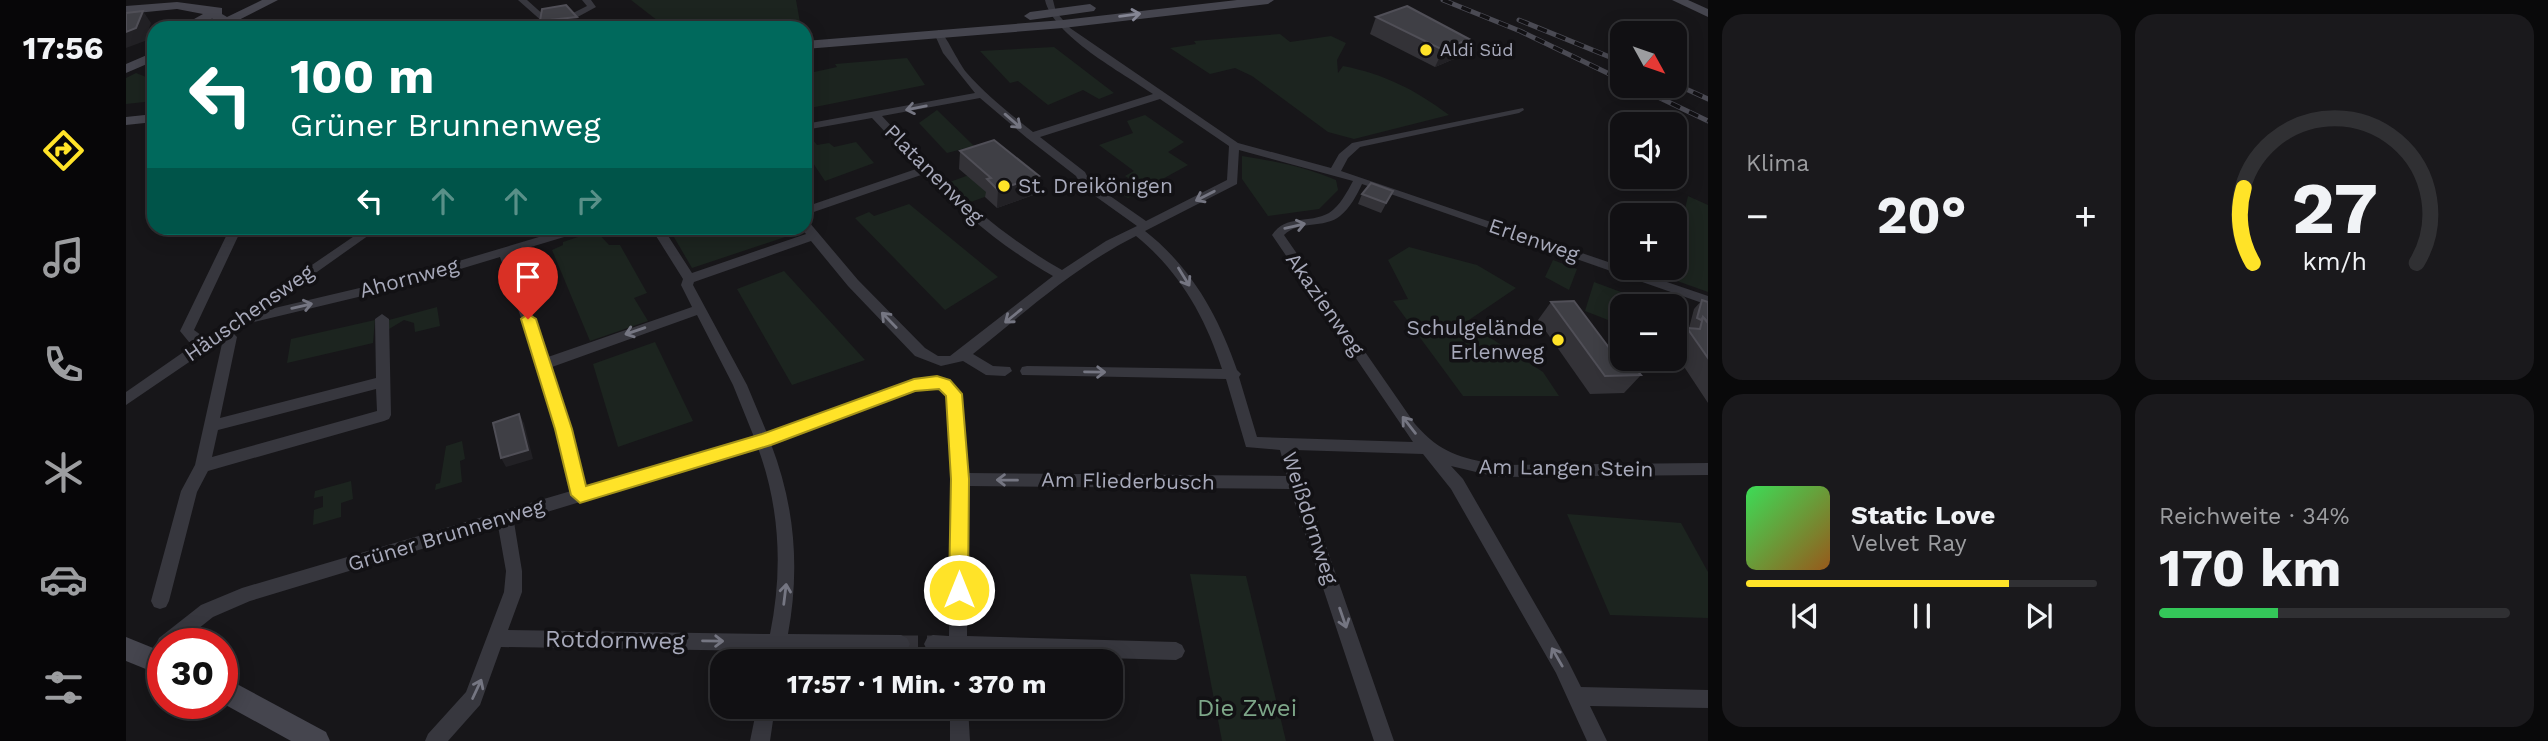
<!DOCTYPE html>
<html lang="de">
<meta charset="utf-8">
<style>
body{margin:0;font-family:"Work Sans",sans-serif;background:#1a191c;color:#f1f3f6;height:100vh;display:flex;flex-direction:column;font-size:26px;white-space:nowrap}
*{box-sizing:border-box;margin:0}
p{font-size:23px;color:#9c9da0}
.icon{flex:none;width:38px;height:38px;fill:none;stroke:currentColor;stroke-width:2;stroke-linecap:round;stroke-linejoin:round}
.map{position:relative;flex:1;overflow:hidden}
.sheet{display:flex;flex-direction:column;gap:14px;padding:14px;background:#09090a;width:840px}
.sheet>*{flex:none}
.guide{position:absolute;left:21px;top:21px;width:665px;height:214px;border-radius:21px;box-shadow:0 4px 18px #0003,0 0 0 2px #303033;background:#00695c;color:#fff;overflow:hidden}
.needle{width:46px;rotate:130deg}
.fabs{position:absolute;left:1484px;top:21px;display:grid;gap:14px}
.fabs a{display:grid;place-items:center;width:77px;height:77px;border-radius:14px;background:#111013;box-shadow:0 4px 18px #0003,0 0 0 2px #303033;font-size:35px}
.speed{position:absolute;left:21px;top:628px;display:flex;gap:14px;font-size:35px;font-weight:700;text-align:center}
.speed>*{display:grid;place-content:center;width:91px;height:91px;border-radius:50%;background:#111013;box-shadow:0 4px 18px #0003,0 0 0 2px #303033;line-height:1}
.speed .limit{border:10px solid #d22;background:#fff;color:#111}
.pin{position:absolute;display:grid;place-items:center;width:60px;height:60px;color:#fff;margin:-72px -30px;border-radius:50% 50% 50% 0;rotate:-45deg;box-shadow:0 0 7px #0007}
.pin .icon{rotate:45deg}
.me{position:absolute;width:77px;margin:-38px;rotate:0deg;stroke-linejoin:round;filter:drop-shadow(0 0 5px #0008)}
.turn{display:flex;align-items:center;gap:24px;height:147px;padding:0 28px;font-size:32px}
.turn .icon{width:91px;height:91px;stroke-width:2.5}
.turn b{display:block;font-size:49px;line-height:60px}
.lanes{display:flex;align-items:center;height:66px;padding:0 28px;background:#0003;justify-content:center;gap:35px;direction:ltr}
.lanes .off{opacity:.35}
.big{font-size:52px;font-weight:700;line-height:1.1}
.sheet .widget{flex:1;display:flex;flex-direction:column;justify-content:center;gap:10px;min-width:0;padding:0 24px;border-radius:21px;background:#1a191c}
.sheet .dial{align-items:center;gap:0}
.dial svg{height:182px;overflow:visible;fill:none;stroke:#303033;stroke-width:7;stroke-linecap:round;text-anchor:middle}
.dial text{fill:#f1f3f6;stroke:none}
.song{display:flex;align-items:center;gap:21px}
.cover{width:84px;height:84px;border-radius:10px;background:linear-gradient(135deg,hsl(130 70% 55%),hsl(30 70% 35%))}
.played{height:7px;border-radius:4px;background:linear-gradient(90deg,#ffe328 75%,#303033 75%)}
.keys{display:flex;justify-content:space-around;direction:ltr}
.heat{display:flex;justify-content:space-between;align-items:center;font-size:38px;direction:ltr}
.charge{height:10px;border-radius:5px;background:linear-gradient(90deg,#34c759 34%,#303033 0)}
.sheet .tiles{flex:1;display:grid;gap:14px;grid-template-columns:repeat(2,1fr)}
.trip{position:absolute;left:584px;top:649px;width:413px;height:70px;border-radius:21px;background:#111013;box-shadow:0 4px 18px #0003,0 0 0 2px #303033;font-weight:700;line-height:70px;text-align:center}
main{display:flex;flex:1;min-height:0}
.tab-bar{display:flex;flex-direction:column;width:126px;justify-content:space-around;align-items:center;background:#070608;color:#9c9da0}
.tab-bar .icon{width:49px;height:49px}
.tab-bar .active{color:#ffe328}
.tab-bar b{font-size:32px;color:#f1f3f6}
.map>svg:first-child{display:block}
.green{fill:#1c241f}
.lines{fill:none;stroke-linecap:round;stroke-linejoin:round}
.street-tunnel{stroke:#343339;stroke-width:17;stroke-dasharray:17 9;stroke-linecap:butt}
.street{fill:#37373e;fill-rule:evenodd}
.secondary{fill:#45454e;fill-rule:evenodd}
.rail-casing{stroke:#4a4a53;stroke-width:5}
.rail{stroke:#121114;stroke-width:3.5;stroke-dasharray:10;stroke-linecap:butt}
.wall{fill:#333237}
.shaded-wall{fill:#222125}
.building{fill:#3f3f45;stroke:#504f57;stroke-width:2}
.oneway{stroke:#858694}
.oneway2{stroke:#757682}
.route{fill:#ffe328;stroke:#a6941a;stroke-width:2}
.poi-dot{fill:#ffe328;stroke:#121114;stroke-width:2.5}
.labels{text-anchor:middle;stroke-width:7;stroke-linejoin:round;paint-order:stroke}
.far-poi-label{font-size:18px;fill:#a7a9ba;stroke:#121114;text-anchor:start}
.street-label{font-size:21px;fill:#a7a9ba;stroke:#121114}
.poi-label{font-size:21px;fill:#a7a9ba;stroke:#121114;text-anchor:start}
.near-street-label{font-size:24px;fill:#a7a9ba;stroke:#121114}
.near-park-label{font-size:24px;fill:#7da688;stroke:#121114}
</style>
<main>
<nav class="tab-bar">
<b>17:56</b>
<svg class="icon active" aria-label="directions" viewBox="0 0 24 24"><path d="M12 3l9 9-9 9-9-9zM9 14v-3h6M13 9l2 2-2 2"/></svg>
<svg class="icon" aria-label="music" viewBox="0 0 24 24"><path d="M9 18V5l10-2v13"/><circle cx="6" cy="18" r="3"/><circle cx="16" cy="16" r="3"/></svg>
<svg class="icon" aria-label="phone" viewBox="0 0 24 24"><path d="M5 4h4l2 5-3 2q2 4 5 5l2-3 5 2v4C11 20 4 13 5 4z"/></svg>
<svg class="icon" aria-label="climate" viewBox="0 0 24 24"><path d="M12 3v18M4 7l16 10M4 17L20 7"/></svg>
<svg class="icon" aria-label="car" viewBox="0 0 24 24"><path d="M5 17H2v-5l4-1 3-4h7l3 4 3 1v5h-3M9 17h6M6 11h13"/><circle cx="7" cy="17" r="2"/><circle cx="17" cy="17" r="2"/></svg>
<svg class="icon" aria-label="filters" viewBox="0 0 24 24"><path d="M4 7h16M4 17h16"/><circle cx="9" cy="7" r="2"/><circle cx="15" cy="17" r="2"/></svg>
</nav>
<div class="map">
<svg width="1582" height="741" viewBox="0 0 1582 741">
<rect width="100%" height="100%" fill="#171619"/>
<g class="green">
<path d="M505 0H670L675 28H541Z"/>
<path d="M1154 34 1164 42 1205 36 1220 43 1211 60 1212 73 1217 66C1258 74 1290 90 1323 115L1228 139 1202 132 1126 76 1109 68 1084 74 1044 48 1070 44 1068 41Z"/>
<path d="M928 47 988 93 973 99 957 90 922 105 892 81 884 83 854 51Z"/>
<path d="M781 58 799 85 679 109V74L711 67 709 64Z"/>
<path d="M10 73 28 80V101L0 104V78Z"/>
<path d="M811 110 848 146 821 153 793 123Z"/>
<path d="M1019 115 1058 142 1042 152 1062 165 1002 198 991 192 1009 182 999 176 1008 171 973 145 1007 133 1001 121Z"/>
<path d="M686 139 691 145 703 143 708 147 730 142 748 163 699 181 679 151V141Z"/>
<path d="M1116 156C1149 161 1179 167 1210 180L1212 190 1193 209 1142 216 1116 179Z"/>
<path d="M843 175 864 195 842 203 821 183Z"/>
<path d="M1562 196 1582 205V292L1543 278 1545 268H1549V252Z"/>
<path d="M783 204 872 277 819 310 729 218 743 212 748 216Z"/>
<path d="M558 228H663L668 234 566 268 545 232Z"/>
<path d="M470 231 483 245H494L521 293 508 298 522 321 464 341 426 250 437 245V242Z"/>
<path d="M1283 247 1351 265 1390 288 1340 322 1417 372 1433 396H1337L1267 301 1282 299 1262 260Z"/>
<path d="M1427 260 1451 269 1443 290 1419 277Z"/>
<path d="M658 271 739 360 666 385 611 289Z"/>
<path d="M1468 282 1503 295 1500 306H1496L1495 325 1459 311Z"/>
<path d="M311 307 314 326 289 332 288 323 278 320 263 329V320Z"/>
<path d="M249 320 247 343 161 363 165 339Z"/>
<path d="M529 342 567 421 492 447 467 364Z"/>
<path d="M336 441 339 459 334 461 336 482 309 490 310 484 314 483 320 446Z"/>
<path d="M225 481 227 499 215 503V517L187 525 188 510 197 507V496L188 498 189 491Z"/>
<path d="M1441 514 1555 523 1582 572V618L1484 615Z"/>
<path d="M1064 574 1120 576 1160 741H1096Z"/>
</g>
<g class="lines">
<path class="street-tunnel" d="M775 644H807"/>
<g class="street">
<path d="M392 0H401L420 17 443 15 461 6 456 0H465L470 7 448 19 418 23Z"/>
<path d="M919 0H927L930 12 944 28 1112 143 1205 168 1213 154 1226 143 1397 108 1398 110 1393 113 1234 147 1222 158 1215 171 1582 296V305L1236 184C1231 195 1224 208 1214 216 1198 229 1173 220 1158 235L1289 424C1315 454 1334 457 1371 465L1582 463V475L1371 477 1325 466 1337 479 1442 661 1455 687 1582 690V708L1464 706 1481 741H1461L1430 673 1325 489 1297 454 1169 450 1178 483 1268 741H1248L1164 489 842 486 841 636 1050 642 1056 645 1059 651 1056 657 1050 660 841 654V662H823V653L801 650 798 644 801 638 807 635 823 636 826 479 821 396 809 388 789 390 645 444C669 506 674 569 662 634L775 635 781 638 784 644 781 650 775 653 659 651 657 662H639L641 651 375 647 354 705 322 741H299L302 734 340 692 378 592 380 571 372 526 124 601 87 617 53 644H37V652L33 650 30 644 33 638 75 605 116 588 445 491 411 364 374 257 278 286 116 325 106 332 111 337 94 418 250 378 249 319 256 314 263 319 265 415 263 419 258 421 82 471 71 492 43 601 40 607 34 609 28 607 25 601 55 491 69 465 97 339 0 405V392L69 344 63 342 54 331 104 228H116L68 330 79 338 240 228H253L136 311 276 278 443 228H460L458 231 385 253 422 357 566 307 555 285 557 279 525 228H537L566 273 680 234 675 228H679V221L683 222 732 280 799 348 812 356H824L927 276C879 249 837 214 798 174L679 215V207L793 168 746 118 679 130V124L849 93 817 53 808 33 813 30C820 35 832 62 840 72 860 95 883 113 907 132L1027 94C997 73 927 36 919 0ZM854 98 901 138 950 176 955 186 1011 226 980 241 936 270C865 230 810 175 756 116ZM1034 99 1103 146 1101 180 1020 221 964 182 959 172 914 137ZM1113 150 1227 181C1221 192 1214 206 1203 213 1183 224 1160 214 1146 235L1287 442 1131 437 1113 377 1115 374 1111 370C1092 315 1065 267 1019 231L1111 184ZM1010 236C1053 271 1079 316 1096 369L901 366 896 367 894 371 896 375 1100 379 1120 447 1154 450 1161 476 841 473 835 394 833 390 811 377 783 381 641 433 621 385 567 285 568 282 685 241 722 286 789 356 815 366 837 361 860 375 879 376 886 371 884 367 867 366 847 354C899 312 950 266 1010 236ZM571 315 607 385 628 437 460 487 426 367ZM250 389 251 411 86 457 92 430ZM632 448C654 508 657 571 644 634L382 630 396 592V571L388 522Z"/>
<path d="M631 707H649L644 741H624Z"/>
<path d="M824 707H842L844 741H824Z"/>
</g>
<g class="secondary">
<path d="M136 0H152L97 28H76L87 18 68 28H52L77 14 51 9 0 14V6L51 2 96 8V14L101 17Z"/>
<path d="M1111 0H1148L1142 4 937 28 679 49V41L937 20Z"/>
<path d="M1546 0H1562L1582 9V17Z"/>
<path d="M964 4 970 8 968 11 904 20 898 16 904 12Z"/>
<path d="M28 52V61L0 73V64Z"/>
<path d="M28 114V122L0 125V117Z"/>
<path d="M0 637 37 652V676L0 661Z"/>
<path d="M96 676 200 732 204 741H165L96 703Z"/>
</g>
<g class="rail-casing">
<g id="rail">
<path d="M1317 0 1394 31 1496 80"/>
<path d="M1393 20 1496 62"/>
<path d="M1549 84 1582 99"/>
<path d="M1509 86 1582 121"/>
</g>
</g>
<use href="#rail" class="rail"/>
</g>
<g class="wall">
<path d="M1250 17 1343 39 1335 56 1309 67 1244 34Z"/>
<path d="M834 151 910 194 871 208 859 197 860 192 833 169Z"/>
<path d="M1267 191 1255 213 1232 204 1236 194Z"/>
<path d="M1576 300 1582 302V403L1549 353V341L1561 328H1563L1568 309Z"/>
<path d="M1425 302 1484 349 1515 375 1498 393 1464 394 1412 320Z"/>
</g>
<g class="shaded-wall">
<path d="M17 11 25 23 19 41 0 48V32Z"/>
<path d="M451 17 455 28H417L414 21Z"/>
<path d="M1343 39 1335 56 1309 67 1317 50Z"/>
<path d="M913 176 910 194 871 208 872 190Z"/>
<path d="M393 414 398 423 407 459 380 467 375 458Z"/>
</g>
<g class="building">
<path d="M440 5 451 17 414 21 416 9Z"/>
<path d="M1281 6 1343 39 1317 50 1250 17Z"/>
<path d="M17 11 10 28 0 32V13Z"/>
<path d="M868 140 913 176 872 190 861 179 865 178 834 151Z"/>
<path d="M1245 183 1267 191 1260 203 1236 194Z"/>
<path d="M1576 300 1582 302V322L1577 317 1575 320 1571 318Z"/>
<path d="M1448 301 1484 349 1495 348 1496 350V359H1502L1515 375 1479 376 1425 302Z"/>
<path d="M1577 317 1582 323V358L1561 328 1574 329Z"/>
<path d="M393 414 402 450 375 458 367 423Z"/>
</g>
<defs><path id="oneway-shaft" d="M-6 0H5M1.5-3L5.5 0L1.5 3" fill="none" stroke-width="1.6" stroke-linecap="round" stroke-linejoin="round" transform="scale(1.75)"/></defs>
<use class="oneway" href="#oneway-shaft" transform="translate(1004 15) rotate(-7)"/>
<g class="oneway2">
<use href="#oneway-shaft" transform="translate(790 108) rotate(169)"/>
<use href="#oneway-shaft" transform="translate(887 121) rotate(41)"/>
<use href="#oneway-shaft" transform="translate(1079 196) rotate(153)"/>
<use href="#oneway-shaft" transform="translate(1169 226) rotate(-13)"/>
<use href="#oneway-shaft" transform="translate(1058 277) rotate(58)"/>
<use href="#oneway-shaft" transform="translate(176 306) rotate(-13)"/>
<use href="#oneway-shaft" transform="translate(887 316) rotate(141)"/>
<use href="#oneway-shaft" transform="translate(763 320) rotate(-134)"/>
<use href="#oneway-shaft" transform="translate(509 331) rotate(161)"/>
<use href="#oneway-shaft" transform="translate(969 372) rotate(1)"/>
<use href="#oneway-shaft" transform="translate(1283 425) rotate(-128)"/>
<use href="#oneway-shaft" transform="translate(881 480) rotate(-179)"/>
<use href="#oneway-shaft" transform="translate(659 594) rotate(-83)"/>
<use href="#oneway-shaft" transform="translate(1217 618) rotate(71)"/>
<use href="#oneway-shaft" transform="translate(587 641) rotate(1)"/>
<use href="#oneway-shaft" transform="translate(1431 657) rotate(-120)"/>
<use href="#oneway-shaft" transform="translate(351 689) rotate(-65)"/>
</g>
<path class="route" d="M402 314 410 319 446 429 460 486 636 434 788 379 811 376 824 380 836 394 843 479 842 590 840 596 833 598 826 596 823 590 825 479 820 396 813 389 789 391 645 445 454 503 445 495 429 429 395 319Z"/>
<g class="poi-dot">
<circle cx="1300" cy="50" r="7"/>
<circle cx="878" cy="186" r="7"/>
<circle cx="1432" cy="340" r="7"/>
</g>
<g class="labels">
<g class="far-poi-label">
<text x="1314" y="56">Aldi Süd</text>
</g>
<g class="street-label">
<text transform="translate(808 174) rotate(45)" y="7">Platanenweg</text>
<text transform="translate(1408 240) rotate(19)" y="7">Erlenweg</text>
<text transform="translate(283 278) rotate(-15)" y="7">Ahornweg</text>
<text transform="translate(1199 304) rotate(55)" y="7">Akazienweg</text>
<text transform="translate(123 313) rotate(-35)" y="7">Häuschensweg</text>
<text transform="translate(1440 468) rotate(1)" y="7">Am Langen Stein</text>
<text transform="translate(1002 481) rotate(1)" y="7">Am Fliederbusch</text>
<text transform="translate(1184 518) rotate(72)" y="7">Weißdornweg</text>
<text transform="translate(320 535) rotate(-17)" y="7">Grüner Brunnenweg</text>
</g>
<g class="poi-label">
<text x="892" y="193">St. Dreikönigen</text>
<text x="1418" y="335" text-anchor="end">Schulgelände<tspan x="1418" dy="24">Erlenweg</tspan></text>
</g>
<g class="near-street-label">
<text transform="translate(489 640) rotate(1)" y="8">Rotdornweg</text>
</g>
<g class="near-park-label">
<text x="1121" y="716">Die Zwei</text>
</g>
</g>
</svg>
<div class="fabs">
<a><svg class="needle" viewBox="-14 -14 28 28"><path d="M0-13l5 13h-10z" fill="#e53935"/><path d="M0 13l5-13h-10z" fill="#9c9da0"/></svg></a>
<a><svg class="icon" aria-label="sound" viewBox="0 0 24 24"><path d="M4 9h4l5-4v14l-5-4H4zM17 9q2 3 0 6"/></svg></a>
<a>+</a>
<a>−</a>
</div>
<div class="speed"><div class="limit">30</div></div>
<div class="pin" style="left:402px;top:319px;background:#d93025"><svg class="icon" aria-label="arrive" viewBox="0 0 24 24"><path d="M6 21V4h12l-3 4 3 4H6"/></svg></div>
<svg class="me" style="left:833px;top:590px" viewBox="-20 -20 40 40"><circle r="17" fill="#ffe328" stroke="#fff" stroke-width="3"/><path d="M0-11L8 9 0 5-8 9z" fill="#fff"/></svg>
<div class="trip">17:57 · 1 Min. · 370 m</div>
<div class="guide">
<div class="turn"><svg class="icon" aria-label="left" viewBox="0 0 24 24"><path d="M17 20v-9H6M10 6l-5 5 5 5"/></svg><div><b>100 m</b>Grüner Brunnenweg</div></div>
<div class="lanes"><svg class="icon" aria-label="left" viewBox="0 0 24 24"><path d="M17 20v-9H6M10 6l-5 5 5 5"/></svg><svg class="icon off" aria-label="ahead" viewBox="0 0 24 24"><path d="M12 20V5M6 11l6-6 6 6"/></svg><svg class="icon off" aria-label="ahead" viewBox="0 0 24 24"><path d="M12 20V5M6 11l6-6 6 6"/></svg><svg class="icon off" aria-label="right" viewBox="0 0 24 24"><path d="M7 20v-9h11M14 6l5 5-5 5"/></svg></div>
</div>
</div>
<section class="sheet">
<div class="tiles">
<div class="widget"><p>Klima</p>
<div class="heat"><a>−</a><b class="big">20°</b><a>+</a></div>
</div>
<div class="widget dial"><svg viewBox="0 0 100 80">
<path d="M14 69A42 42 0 1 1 86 69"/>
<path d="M14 69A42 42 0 0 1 10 36" stroke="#ffe328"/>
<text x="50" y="56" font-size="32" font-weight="700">27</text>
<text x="50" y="72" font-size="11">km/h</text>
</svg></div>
<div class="widget">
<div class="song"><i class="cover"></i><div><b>Static Love</b><p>Velvet Ray</p></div></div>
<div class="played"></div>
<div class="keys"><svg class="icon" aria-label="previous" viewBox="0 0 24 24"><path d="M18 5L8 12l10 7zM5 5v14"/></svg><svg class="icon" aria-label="pause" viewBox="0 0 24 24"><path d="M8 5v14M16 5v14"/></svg><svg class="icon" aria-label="next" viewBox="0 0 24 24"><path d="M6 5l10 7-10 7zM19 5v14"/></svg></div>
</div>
<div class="widget"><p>Reichweite · 34%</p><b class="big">170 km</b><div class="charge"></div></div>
</div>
</section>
</main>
